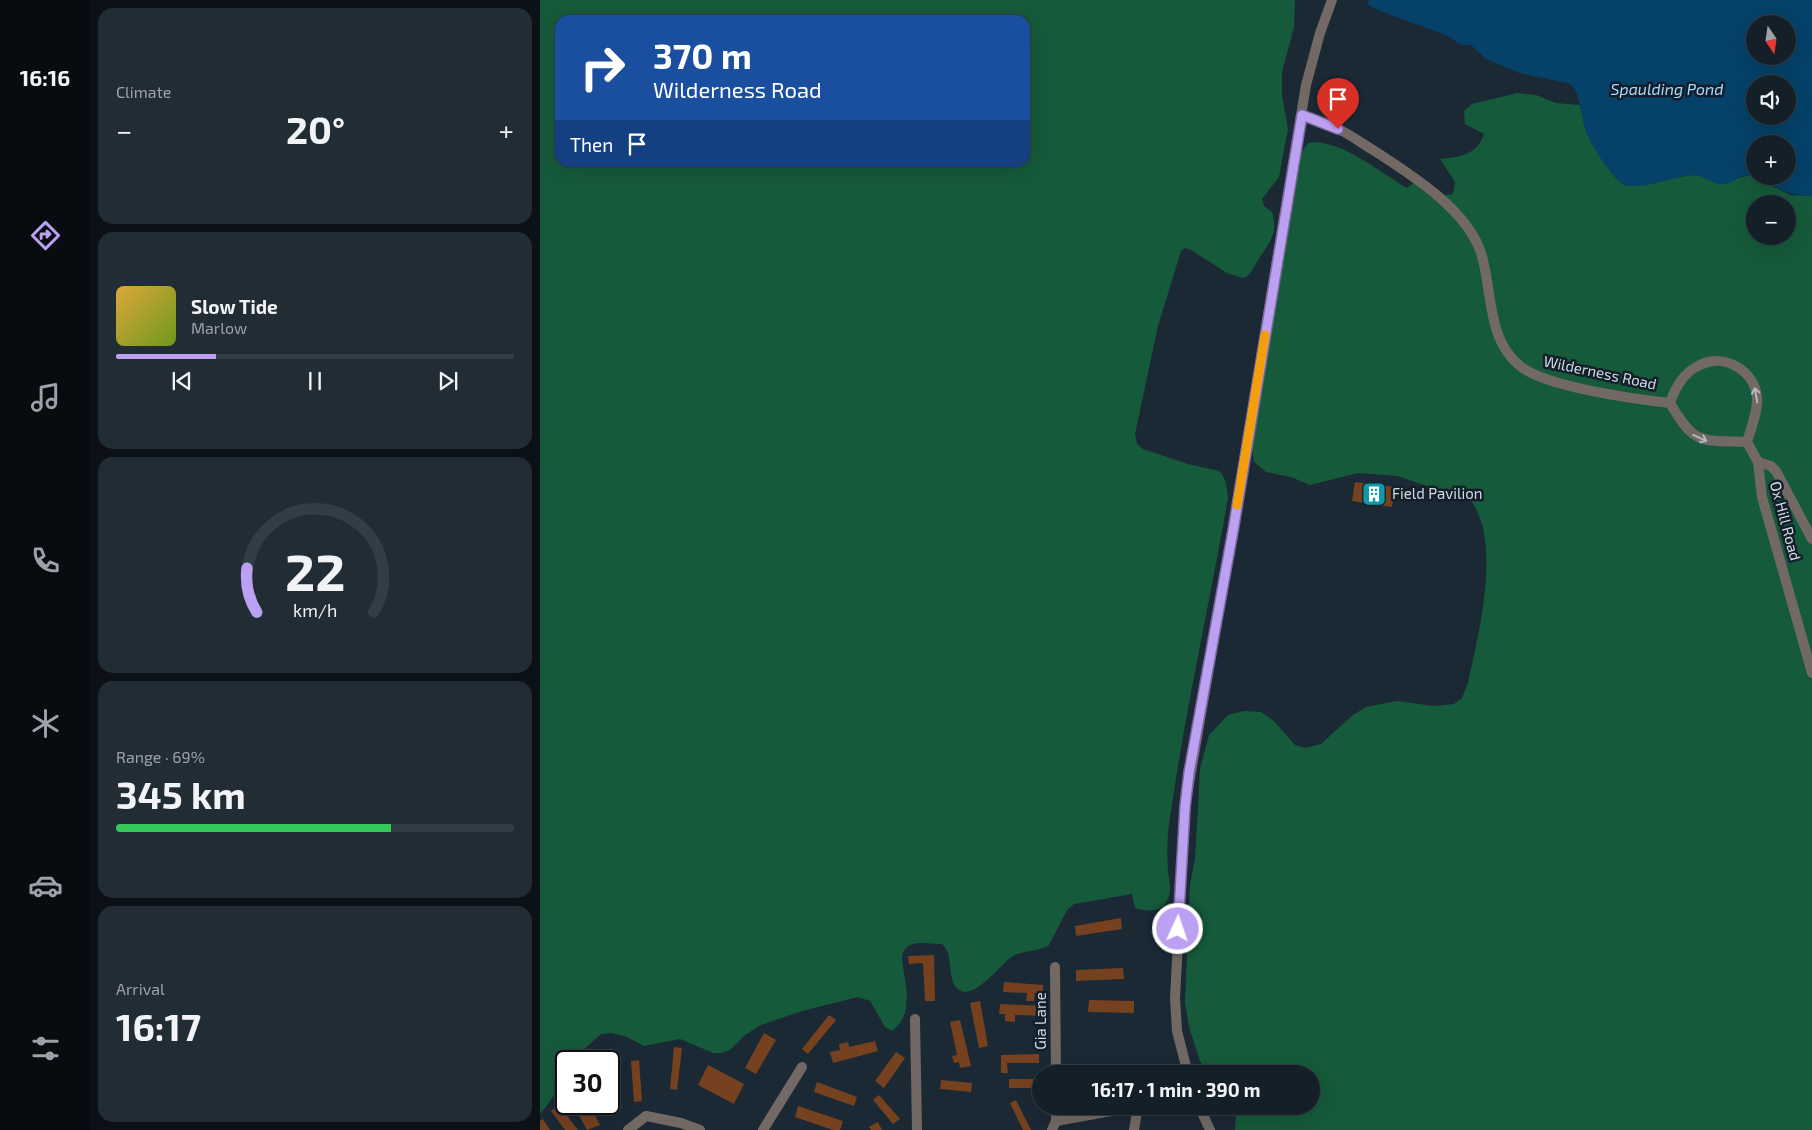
<!DOCTYPE html>
<meta charset="utf-8">
<style>
body{margin:0;font-family:"Exo 2",sans-serif;background:#212c34;color:#f1f3f6;height:100vh;display:flex;flex-direction:column;font-size:19px;white-space:nowrap}
*{box-sizing:border-box;margin:0}
p{font-size:16px;color:#9da2a8}
.icon{flex:none;width:28px;height:28px;fill:none;stroke:currentColor;stroke-width:2;stroke-linecap:round;stroke-linejoin:round}
.map{position:relative;flex:1;overflow:hidden}
.side{display:flex;flex-direction:column;gap:8px;padding:8px;background:#0b1116;width:450px}
.side>*{flex:none}
.guide{position:absolute;left:15px;top:15px;width:475px;height:152px;border-radius:15px;box-shadow:0 5px 20px #0002,0 0 0 1px #333d45;background:#1a4fa0;color:#fff;overflow:hidden}
.needle{width:32px;rotate:167deg}
.tools{position:absolute;left:1206px;top:15px;display:grid;gap:10px}
.tools a{display:grid;place-items:center;width:50px;height:50px;border-radius:50%;background:#141f28;box-shadow:0 5px 20px #0002,0 0 0 1px #333d45;font-size:25px}
.speed{position:absolute;left:15px;top:1050px;display:flex;gap:10px;font-size:25px;font-weight:700;text-align:center}
.speed>*{display:grid;place-content:center;width:65px;height:65px;border-radius:50%;background:#141f28;box-shadow:0 5px 20px #0002,0 0 0 1px #333d45;line-height:1}
.speed .limit{border:2px solid #111;border-radius:8px;background:#fff;color:#111}
.pin{position:absolute;display:grid;place-items:center;width:42px;height:42px;color:#fff;margin:-51px -21px;border-radius:50% 50% 50% 0;rotate:-45deg;box-shadow:0 0 5px #0007}
.pin .icon{rotate:45deg}
.me{position:absolute;width:55px;margin:-28px;rotate:3deg;stroke-linejoin:round;filter:drop-shadow(0 0 4px #0008)}
.turn{display:flex;align-items:center;gap:18px;height:105px;padding:0 15px;font-size:22px}
.turn .icon{width:65px;height:65px;stroke-width:2.5}
.turn b{display:block;font-size:35px;line-height:42px}
.then{display:flex;align-items:center;height:48px;padding:0 15px;background:#0003;gap:10px;font-size:19px}
.big{font-size:38px;font-weight:700;line-height:1.1}
.side .tile{flex:1;display:flex;flex-direction:column;justify-content:center;gap:8px;min-width:0;padding:0 18px;border-radius:15px;background:#212c34}
.side .dial{align-items:center;gap:0}
.dial svg{height:130px;overflow:visible;fill:none;stroke:#333d45;stroke-width:7;stroke-linecap:round;text-anchor:middle}
.dial text{fill:#f1f3f6;stroke:none}
.song{display:flex;align-items:center;gap:15px}
.cover{width:60px;height:60px;border-radius:8px;background:linear-gradient(135deg,hsl(40 70% 55%),hsl(80 70% 35%))}
.played{height:5px;border-radius:2px;background:linear-gradient(90deg,#bca0f2 25%,#333d45 25%)}
.keys{display:flex;justify-content:space-around;direction:ltr}
.heat{display:flex;justify-content:space-between;align-items:center;font-size:28px;direction:ltr}
.charge{height:8px;border-radius:4px;background:linear-gradient(90deg,#34c759 69%,#333d45 0)}
.trip{position:absolute;left:492px;top:1065px;width:288px;height:50px;border-radius:25px;background:#141f28;box-shadow:0 5px 20px #0002,0 0 0 1px #333d45;font-weight:700;line-height:50px;text-align:center}
main{display:flex;flex:1;min-height:0}
.tab-bar{display:flex;flex-direction:column;width:90px;justify-content:space-around;align-items:center;background:#080c10;color:#9da2a8}
.tab-bar .icon{width:35px;height:35px}
.tab-bar .active{color:#bca0f2}
.tab-bar b{font-size:22px;color:#f1f3f6}
.map>svg:first-child{display:block}
.forest{fill:#155a3a;fill-rule:evenodd}
.water{fill:#054168;fill-rule:evenodd}
.building{fill:#75411e}
.lines{fill:none;stroke-linecap:round;stroke-linejoin:round}
.street{stroke:#726964;stroke-width:10}
.oneway{stroke:#b4b8bc}
.route-casing{stroke:#7a689d;stroke-width:12}
.route{stroke:#bca0f2;stroke-width:9}
.slow{stroke:#f59e0b;stroke-width:9}
.labels{text-anchor:middle;stroke-width:5;stroke-linejoin:round;paint-order:stroke}
.street-label{font-size:15px;fill:#d1dae2;stroke:#121f2b}
.poi-label{font-size:15px;fill:#d1dae2;stroke:#121f2b;text-anchor:start}
.water-label{font-size:16px;font-style:italic;fill:#abd7fd;stroke:#121f2b}
</style>
<main>
<nav class="tab-bar">
<b>16:16</b>
<svg class="icon active" aria-label="directions" viewBox="0 0 24 24"><path d="M12 3l9 9-9 9-9-9zM9 14v-3h6M13 9l2 2-2 2"/></svg>
<svg class="icon" aria-label="music" viewBox="0 0 24 24"><path d="M9 18V5l10-2v13"/><circle cx="6" cy="18" r="3"/><circle cx="16" cy="16" r="3"/></svg>
<svg class="icon" aria-label="phone" viewBox="0 0 24 24"><path d="M5 4h4l2 5-3 2q2 4 5 5l2-3 5 2v4C11 20 4 13 5 4z"/></svg>
<svg class="icon" aria-label="climate" viewBox="0 0 24 24"><path d="M12 3v18M4 7l16 10M4 17L20 7"/></svg>
<svg class="icon" aria-label="car" viewBox="0 0 24 24"><path d="M5 17H2v-5l4-1 3-4h7l3 4 3 1v5h-3M9 17h6M6 11h13"/><circle cx="7" cy="17" r="2"/><circle cx="17" cy="17" r="2"/></svg>
<svg class="icon" aria-label="filters" viewBox="0 0 24 24"><path d="M4 7h16M4 17h16"/><circle cx="9" cy="7" r="2"/><circle cx="15" cy="17" r="2"/></svg>
</nav>
<section class="side">
<div class="tile"><p>Climate</p>
<div class="heat"><a>−</a><b class="big">20°</b><a>+</a></div>
</div>
<div class="tile">
<div class="song"><i class="cover"></i><div><b>Slow Tide</b><p>Marlow</p></div></div>
<div class="played"></div>
<div class="keys"><svg class="icon" aria-label="previous" viewBox="0 0 24 24"><path d="M18 5L8 12l10 7zM5 5v14"/></svg><svg class="icon" aria-label="pause" viewBox="0 0 24 24"><path d="M8 5v14M16 5v14"/></svg><svg class="icon" aria-label="next" viewBox="0 0 24 24"><path d="M6 5l10 7-10 7zM19 5v14"/></svg></div>
</div>
<div class="tile dial"><svg viewBox="0 0 100 80">
<path d="M14 69A42 42 0 1 1 86 69"/>
<path d="M14 69A42 42 0 0 1 8 42" stroke="#bca0f2"/>
<text x="50" y="56" font-size="32" font-weight="700">22</text>
<text x="50" y="72" font-size="11">km/h</text>
</svg></div>
<div class="tile"><p>Range · 69%</p><b class="big">345 km</b><div class="charge"></div></div>
<div class="tile"><p>Arrival</p><b class="big">16:17</b></div>
</section>
<div class="map">
<svg width="1272" height="1130" viewBox="0 0 1272 1130">
<rect width="100%" height="100%" fill="#1b2935"/>
<g class="forest">
<path d="M0 0H755L754 27 742 72V96L748 129 739 177 722 199 724 206 732 212C739 233 729 243 718 260 713 267 712 275 703 278L687 273 651 250 645 248 641 251 618 326 595 434 597 444 603 449 648 464 679 471C686 477 687 489 688 498 670 601 647 702 632 805 628 827 626 848 628 870 628 879 632 887 629 896 624 913 610 912 595 908L592 894 534 904 527 910 509 945C498 952 484 950 473 956 461 963 428 1010 414 984 408 971 413 954 402 944 387 944 364 937 362 958 364 982 376 1013 352 1031L345 1027 330 1001 318 997 262 1011 221 1025 205 1035 190 1050 182 1053H173L140 1039 104 1046 87 1037 72 1033 61 1034 41 1052 34 1061H26C26 1080 12 1100 0 1114ZM20 20H485V162H20Z"/>
<path d="M977 93 996 95 1016 103 1040 105 1046 132 1074 176 1086 186 1152 175 1162 176 1176 183 1211 175 1250 195 1272 196V1130H695L696 1117 693 1106H771V1074H669L660 1061 649 1027 645 1003 650 884 655 859 660 769 669 735 688 715 704 711 721 712 734 721 755 745 766 748 781 744 813 715 826 707 857 701 894 706 914 704 922 698 928 683C938 635 966 531 924 493L890 487 857 476 818 473 770 485 751 477 726 472 714 462 712 447 762 151 768 143C796 136 843 174 867 188L875 182 895 197 913 194 915 182 900 159C920 157 937 155 944 134L925 124 924 111 932 104ZM1215 204H1248V236H1215Z"/>
</g>
<path class="water" d="M829 0H1272V196C1242 197 1236 183 1212 176 1200 173 1195 183 1184 184 1173 186 1164 174 1152 175 1133 176 1094 195 1079 181 1069 172 1050 144 1046 131 1041 116 1041 96 1031 84L979 73 946 59 931 45H921L908 36 835 9 827 4ZM1215 24H1248V56H1215ZM1215 84H1248V116H1215ZM1215 144H1248V176H1215Z"/>
<g class="building">
<path d="M815 482 855 487 852 507 812 501Z"/>
<path d="M581 918 582 929 536 936 535 926Z"/>
<path d="M394 955 395 1001H385L383 963 369 964 368 956Z"/>
<path d="M583 968 584 979 536 981V970Z"/>
<path d="M464 982 503 985V994L495 993 494 1001H486L487 993 463 992Z"/>
<path d="M549 1000 594 1001V1013L548 1012Z"/>
<path d="M440 1001 448 1046 439 1048 430 1003Z"/>
<path d="M460 1004 505 1006V1016L475 1015V1022L465 1021V1014H459Z"/>
<path d="M289 1015 296 1020 268 1054 262 1049Z"/>
<path d="M420 1020 431 1066 420 1068 419 1062 414 1063 412 1056 417 1055 410 1022Z"/>
<path d="M224 1033 236 1040 216 1074 205 1068Z"/>
<path d="M335 1041 338 1051 293 1063 290 1052 300 1050 299 1044 308 1042 309 1047Z"/>
<path d="M134 1047 142 1048 137 1090 130 1089Z"/>
<path d="M356 1052 365 1058 344 1088 335 1081Z"/>
<path d="M499 1054V1063H467L468 1073H461V1055Z"/>
<path d="M99 1060 102 1101 94 1102 91 1061Z"/>
<path d="M168 1065 204 1084 194 1104 158 1085Z"/>
<path d="M69 1073 78 1105 65 1108 64 1104H69Z"/>
<rect x="469" y="1079" width="32" height="9"/>
<path d="M401 1080 432 1083 431 1092 400 1089Z"/>
<path d="M277 1082 317 1097 314 1106 274 1092Z"/>
<path d="M339 1095 360 1119 353 1124 333 1100Z"/>
<path d="M476 1100 491 1130H483L470 1103Z"/>
<path d="M33 1104H49L60 1125 47 1130Z"/>
<path d="M19 1105 38 1130H25L11 1111Z"/>
<path d="M258 1106 303 1121 300 1130H293L255 1117Z"/>
<path d="M3 1119 10 1130H0V1121Z"/>
<path d="M338 1122 342 1130H331L329 1127Z"/>
</g>
<g class="lines">
<g class="street">
<path d="M762 115C773 119 784 122 794 127 808 133 820 142 833 150 870 174 927 209 941 253 953 291 946 338 980 366 1006 387 1094 399 1130 403"/>
<path d="M1207 442C1161 440 1155 446 1130 403 1135 388 1144 372 1160 365 1184 353 1214 370 1217 397 1218 412 1211 428 1207 442L1218 462 1231 466 1236 471 1272 539"/>
<path d="M1218 462 1222 497 1272 673"/>
<path d="M515 967 516 1074"/>
<path d="M375 1019 377 1130"/>
<path d="M648 1074 637 1031 635 998 645 807 698 498 766 85 780 33 792 0"/>
<path d="M516 1106V1121"/>
<path d="M659 1106 670 1130"/>
<path d="M88 1130 106 1116 141 1123 160 1130"/>
<path d="M223 1130 262 1067"/>
<path d="M512 1130 516 1121 599 1106"/>
<path d="M594 1130 598 1106"/>
</g>
</g>
<defs><path id="oneway-shaft" d="M-6 0H5M1.5-3L5.5 0L1.5 3" fill="none" stroke-width="1.6" stroke-linecap="round" stroke-linejoin="round" transform="scale(1.25)"/></defs>
<g class="oneway">
<use href="#oneway-shaft" transform="translate(1216 395) rotate(-100)"/>
<use href="#oneway-shaft" transform="translate(1160 438) rotate(24)"/>
</g>
<g class="lines">
<g class="route-casing">
<path id="route" d="M638 929 645 807 649 773 693 531 762 115 798 129"/>
</g>
<use href="#route" class="route"/>
<path class="slow" d="M697 505 725 335"/>
</g>
<defs>
<g id="building-square" transform="scale(1.25)"><rect x="-9" y="-9" width="18" height="18" rx="4" fill="#0f9aa8" stroke="#121f2b"/><path d="M-4-6H4V6H1V3H-1V6H-4ZM-2.5-4.3h1.7v1.8h-1.7ZM.8-4.3h1.7v1.8H.8ZM-2.5-1h1.7V.8h-1.7ZM.8-1h1.7V.8H.8Z" fill="#fff"/></g>
</defs>
<g fill-rule="evenodd">
<use href="#building-square" x="834" y="494"/>
</g>
<g class="labels">
<g class="street-label">
<text transform="translate(1060 373) rotate(12)" y="5">Wilderness Road</text>
<text transform="translate(1245 521) rotate(75)" y="5">Ox Hill Road</text>
<text transform="translate(501 1021) rotate(-90)" y="5">Gia Lane</text>
</g>
<g class="poi-label">
<text x="852" y="499">Field Pavilion</text>
</g>
<g class="water-label">
<text x="1127" y="95">Spaulding Pond</text>
</g>
</g>
</svg>
<div class="tools">
<a><svg class="needle" viewBox="-14 -14 28 28"><path d="M0-13l5 13h-10z" fill="#e53935"/><path d="M0 13l5-13h-10z" fill="#9da2a8"/></svg></a>
<a><svg class="icon" aria-label="sound" viewBox="0 0 24 24"><path d="M4 9h4l5-4v14l-5-4H4zM17 9q2 3 0 6"/></svg></a>
<a>+</a>
<a>−</a>
</div>
<div class="speed"><div class="limit">30</div></div>
<div class="pin" style="left:798px;top:129px;background:#d93025"><svg class="icon" aria-label="arrive" viewBox="0 0 24 24"><path d="M6 21V4h12l-3 4 3 4H6"/></svg></div>
<svg class="me" style="left:638px;top:929px" viewBox="-20 -20 40 40"><circle r="17" fill="#bca0f2" stroke="#fff" stroke-width="3"/><path d="M0-11L8 9 0 5-8 9z" fill="#fff"/></svg>
<div class="trip">16:17 · 1 min · 390 m</div>
<div class="guide">
<div class="turn"><svg class="icon" aria-label="right" viewBox="0 0 24 24"><path d="M7 20v-9h11M14 6l5 5-5 5"/></svg><div><b>370 m</b>Wilderness Road</div></div>
<div class="then">Then<svg class="icon" aria-label="arrive" viewBox="0 0 24 24"><path d="M6 21V4h12l-3 4 3 4H6"/></svg></div>
</div>
</div>
</main>
